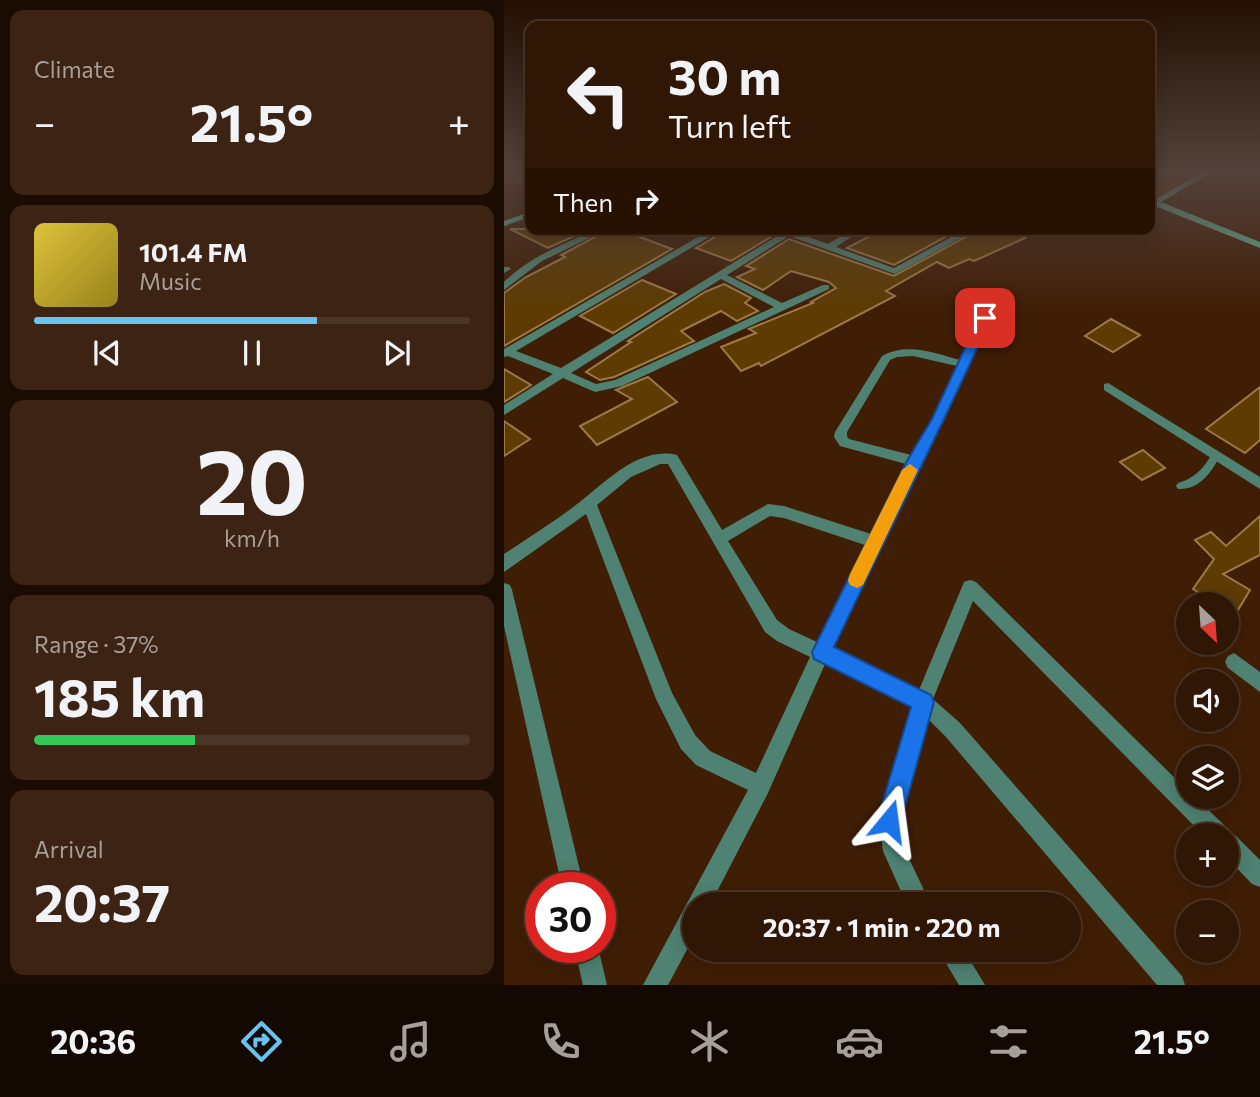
<!DOCTYPE html>
<meta charset="utf-8">
<style>
body{margin:0;font-family:Commissioner,sans-serif;background:#3c2313;color:#f1f3f6;height:100vh;display:flex;flex-direction:column;font-size:26px;white-space:nowrap}
*{box-sizing:border-box;margin:0}
p{font-size:23px;color:#a89f9a}
.icon{flex:none;width:38px;height:38px;fill:none;stroke:currentColor;stroke-width:2;stroke-linecap:round;stroke-linejoin:round}
.map{position:relative;flex:1;overflow:hidden}
.side{display:flex;flex-direction:column;gap:10px;padding:10px;background:#1a0c02;width:504px}
.side>*{flex:none}
.banner{position:absolute;left:21px;top:21px;width:630px;height:214px;border-radius:14px;box-shadow:0 4px 18px #0003,0 0 0 2px #4b3526;background:#301604;color:#f1f3f6;overflow:hidden}
.needle{width:46px;rotate:155deg}
.fabs{position:absolute;left:672px;top:592px;display:grid;gap:14px}
.fabs a{display:grid;place-items:center;width:63px;height:63px;border-radius:50%;background:#301604;box-shadow:0 4px 18px #0003,0 0 0 2px #4b3526;font-size:35px}
.speed{position:absolute;left:21px;top:872px;display:flex;gap:14px;font-size:35px;font-weight:700;text-align:center}
.speed>*{display:grid;place-content:center;width:91px;height:91px;border-radius:50%;background:#301604;box-shadow:0 4px 18px #0003,0 0 0 2px #4b3526;line-height:1}
.speed .limit{border:10px solid #d22;background:#fff;color:#111}
.pin{position:absolute;display:grid;place-items:center;width:60px;height:60px;color:#fff;margin:-30px;border-radius:14px;box-shadow:0 4px 10px #0006}
.me{position:absolute;width:77px;margin:-38px;rotate:16deg;stroke-linejoin:round;filter:drop-shadow(0 0 5px #0008)}
.turn{display:flex;align-items:center;gap:24px;height:147px;padding:0 28px;font-size:32px}
.turn .icon{width:91px;height:91px;stroke-width:2.5}
.turn b{display:block;font-size:49px;line-height:60px}
.then{display:flex;align-items:center;height:66px;padding:0 28px;background:#0003;gap:14px;font-size:26px}
.big{font-size:52px;font-weight:700;line-height:1.1}
.side .widget{flex:1;display:flex;flex-direction:column;justify-content:center;gap:10px;min-width:0;padding:0 24px;border-radius:14px;background:#3c2313}
.side .dial{align-items:center;gap:0}
.dial b{font-size:91px;line-height:1}
.song{display:flex;align-items:center;gap:21px}
.cover{width:84px;height:84px;border-radius:10px;background:linear-gradient(135deg,hsl(50 70% 55%),hsl(50 70% 35%))}
.played{height:7px;border-radius:4px;background:linear-gradient(90deg,#69c3f1 65%,#4b3526 65%)}
.keys{display:flex;justify-content:space-around;direction:ltr}
.heat{display:flex;justify-content:space-between;align-items:center;font-size:38px;direction:ltr}
.charge{height:10px;border-radius:5px;background:linear-gradient(90deg,#34c759 37%,#4b3526 0)}
.trip{position:absolute;left:178px;top:892px;width:399px;height:70px;border-radius:35px;background:#301604;box-shadow:0 4px 18px #0003,0 0 0 2px #4b3526;font-weight:700;line-height:70px;text-align:center}
.tab-bar{display:flex;height:112px;justify-content:space-around;align-items:center;background:#130902;color:#a89f9a}
.tab-bar .icon{width:49px;height:49px}
.tab-bar .on{color:#69c3f1}
.tab-bar b{font-size:32px;color:#f1f3f6}
main{display:flex;flex:1;min-height:0}
.map>svg:first-child{display:block}
.green{fill:#703300}
.building{fill:#5d3b03;stroke:#9d7949;stroke-width:2}
.lines{fill:none;stroke-linecap:round;stroke-linejoin:round}
.lane{fill:#4f8272;fill-rule:evenodd}
.street{fill:#4f8272;fill-rule:evenodd}
.secondary{fill:#60b59c;fill-rule:evenodd}
.route{fill:#1a73e8;stroke:#114b97;stroke-width:2}
.slow{fill:#f59e0b}
</style>
<main>
<section class="side">
<div class="widget"><p>Climate</p>
<div class="heat"><a>−</a><b class="big">21.5°</b><a>+</a></div>
</div>
<div class="widget">
<div class="song"><i class="cover"></i><div><b>101.4 FM</b><p>Music</p></div></div>
<div class="played"></div>
<div class="keys"><svg class="icon" aria-label="previous" viewBox="0 0 24 24"><path d="M18 5L8 12l10 7zM5 5v14"/></svg><svg class="icon" aria-label="pause" viewBox="0 0 24 24"><path d="M8 5v14M16 5v14"/></svg><svg class="icon" aria-label="next" viewBox="0 0 24 24"><path d="M6 5l10 7-10 7zM19 5v14"/></svg></div>
</div>
<div class="widget dial"><b>20</b><p>km/h</p></div>
<div class="widget"><p>Range · 37%</p><b class="big">185 km</b><div class="charge"></div></div>
<div class="widget"><p>Arrival</p><b class="big">20:37</b></div>
</section>
<div class="map">
<svg width="756" height="985" viewBox="0 0 756 985">
<rect width="100%" height="100%" fill="#401e06"/>
<path class="green" d="M646 171H698L649 199 646 197Z"/>
<g class="building">
<path d="M6 229H86L44 248Z"/>
<path d="M106 229H151L136 237 168 249 0 346V293L22 277 61 257 57 255Z"/>
<path d="M225 229H270L275 232 227 261 192 248Z"/>
<path d="M379 229H456L390 265 343 248Z"/>
<path d="M476 229H502L521 238 470 261 465 259 445 268 433 262 382 291 391 296 257 366 255 363 237 371 217 347 252 333 245 329 309 303 307 302 332 288 325 282 287 271 259 290 233 277 251 269 242 266 285 239 390 276Z"/>
<path d="M138 280 172 294 109 333 76 316Z"/>
<path d="M220 284 247 298 241 303 254 311 233 321 217 311 177 331 190 341 110 377 96 380 82 372 127 342 124 341 201 292Z"/>
<path d="M607 319 636 335 609 352 581 336Z"/>
<path d="M0 369 27 385 0 402Z"/>
<path d="M144 377 173 402 93 445 76 426 128 399 112 390Z"/>
<path d="M756 387V440L741 453 702 429Z"/>
<path d="M0 421 26 439 0 456Z"/>
<path d="M639 450 661 468 638 480 616 462Z"/>
<path d="M756 516V555L719 574 746 590 731 615 723 610V604H713L689 589 710 559 691 540 707 532 722 546Z"/>
</g>
<g class="lines">
<g class="lane">
<path d="M26 175V179L14 183 11 181Z"/>
<path d="M711 453 716 456C707 473 695 490 674 489L672 486 674 483C691 478 699 469 708 454Z"/>
</g>
<g class="street">
<path d="M93 229H104L38 261 0 290V282C26 256 60 244 93 229Z"/>
<path d="M208 229H219L12 351 57 368 278 233 277 229H294L291 232 324 244 349 229H359L332 247 390 268 462 229H473L391 274 285 236 223 275 278 303 319 285H325V289L118 386 91 392 59 378 0 415V405L49 374 4 356 0 357V349ZM217 279 270 307 111 380 92 384 67 373Z"/>
<path d="M0 267H5L7 269 0 273Z"/>
<path d="M481 315 486 318 441 419 416 462 327 649 415 690 460 582 466 580 472 582 684 791V796H690L722 827 724 833 731 835 756 860V887L748 884 723 858V835H699L469 601 429 699 456 723 678 976 681 985H653L442 737 424 719 395 821 401 850 427 905H403L379 851 375 821 408 707 321 664 264 793 206 905H191V935L164 985H139L244 790 192 765 177 749 152 699 82 514 0 572V554C23 539 46 524 68 508 97 487 133 445 173 455L218 530 264 504 280 506 367 534 402 464 336 446 330 437 331 432 378 356C404 342 430 353 456 360L476 318ZM409 356 453 366 429 419 407 455 345 439 343 436V432L386 360 393 357ZM156 464H164L261 632 273 641 306 657 252 773 206 751 191 735 168 693 93 505 127 477ZM266 516 280 518 361 545 313 642 285 629 273 620 224 541Z"/>
<path d="M604 383 756 477V489L600 390V384Z"/>
<path d="M0 583 6 585 8 590 80 887H58L0 626Z"/>
<path d="M730 653 756 672V692L724 668 721 662 724 656Z"/>
<path d="M70 947H94L103 985H79Z"/>
<path d="M434 950H460L481 985H455Z"/>
</g>
<g class="secondary">
<path d="M701 171H710L657 202 756 242V248L646 204V199L650 200Z"/>
<path d="M26 212V217L0 226V221Z"/>
</g>
</g>
<linearGradient id="sky" x2="0" y2="1"><stop stop-color="#231003"/><stop offset="0.55" stop-color="#53413b"/><stop offset="1" stop-color="#53413b" stop-opacity="0"/></linearGradient>
<rect width="756" height="309" fill="url(#sky)"/>
<path class="route" d="M481 315 487 318C437 429 382 537 330 647L427 695 430 702 397 821 393 830 385 833 376 830 373 821 407 707 310 659 308 652 403 461 428 419 475 318Z"/>
<path class="slow" d="M406 464 414 470 359 585 353 588 346 585 344 580 346 574 398 470Z"/>
</svg>
<div class="fabs">
<a><svg class="needle" viewBox="-14 -14 28 28"><path d="M0-13l5 13h-10z" fill="#e53935"/><path d="M0 13l5-13h-10z" fill="#a89f9a"/></svg></a>
<a><svg class="icon" aria-label="sound" viewBox="0 0 24 24"><path d="M4 9h4l5-4v14l-5-4H4zM17 9q2 3 0 6"/></svg></a>
<a><svg class="icon" aria-label="layers" viewBox="0 0 24 24"><path d="M12 4l9 5-9 5-9-5zM3 14l9 5 9-5"/></svg></a>
<a>+</a>
<a>−</a>
</div>
<div class="speed"><div class="limit">30</div></div>
<div class="pin" style="left:481px;top:318px;background:#d93025"><svg class="icon" aria-label="arrive" viewBox="0 0 24 24"><path d="M6 21V4h12l-3 4 3 4H6"/></svg></div>
<svg class="me" style="left:385px;top:821px" viewBox="-20 -20 40 40"><path d="M0-17L14 15 0 8-14 15z" fill="#1a73e8" stroke="#fff" stroke-width="4"/></svg>
<div class="trip">20:37 · 1 min · 220 m</div>
<div class="banner">
<div class="turn"><svg class="icon" aria-label="left" viewBox="0 0 24 24"><path d="M17 20v-9H6M10 6l-5 5 5 5"/></svg><div><b>30 m</b>Turn left</div></div>
<div class="then">Then<svg class="icon" aria-label="right" viewBox="0 0 24 24"><path d="M7 20v-9h11M14 6l5 5-5 5"/></svg></div>
</div>
</div>
</main>
<nav class="tab-bar">
<b>20:36</b>
<svg class="icon on" aria-label="directions" viewBox="0 0 24 24"><path d="M12 3l9 9-9 9-9-9zM9 14v-3h6M13 9l2 2-2 2"/></svg>
<svg class="icon" aria-label="music" viewBox="0 0 24 24"><path d="M9 18V5l10-2v13"/><circle cx="6" cy="18" r="3"/><circle cx="16" cy="16" r="3"/></svg>
<svg class="icon" aria-label="phone" viewBox="0 0 24 24"><path d="M5 4h4l2 5-3 2q2 4 5 5l2-3 5 2v4C11 20 4 13 5 4z"/></svg>
<svg class="icon" aria-label="climate" viewBox="0 0 24 24"><path d="M12 3v18M4 7l16 10M4 17L20 7"/></svg>
<svg class="icon" aria-label="car" viewBox="0 0 24 24"><path d="M5 17H2v-5l4-1 3-4h7l3 4 3 1v5h-3M9 17h6M6 11h13"/><circle cx="7" cy="17" r="2"/><circle cx="17" cy="17" r="2"/></svg>
<svg class="icon" aria-label="filters" viewBox="0 0 24 24"><path d="M4 7h16M4 17h16"/><circle cx="9" cy="7" r="2"/><circle cx="15" cy="17" r="2"/></svg>
<b>21.5°</b>
</nav>
